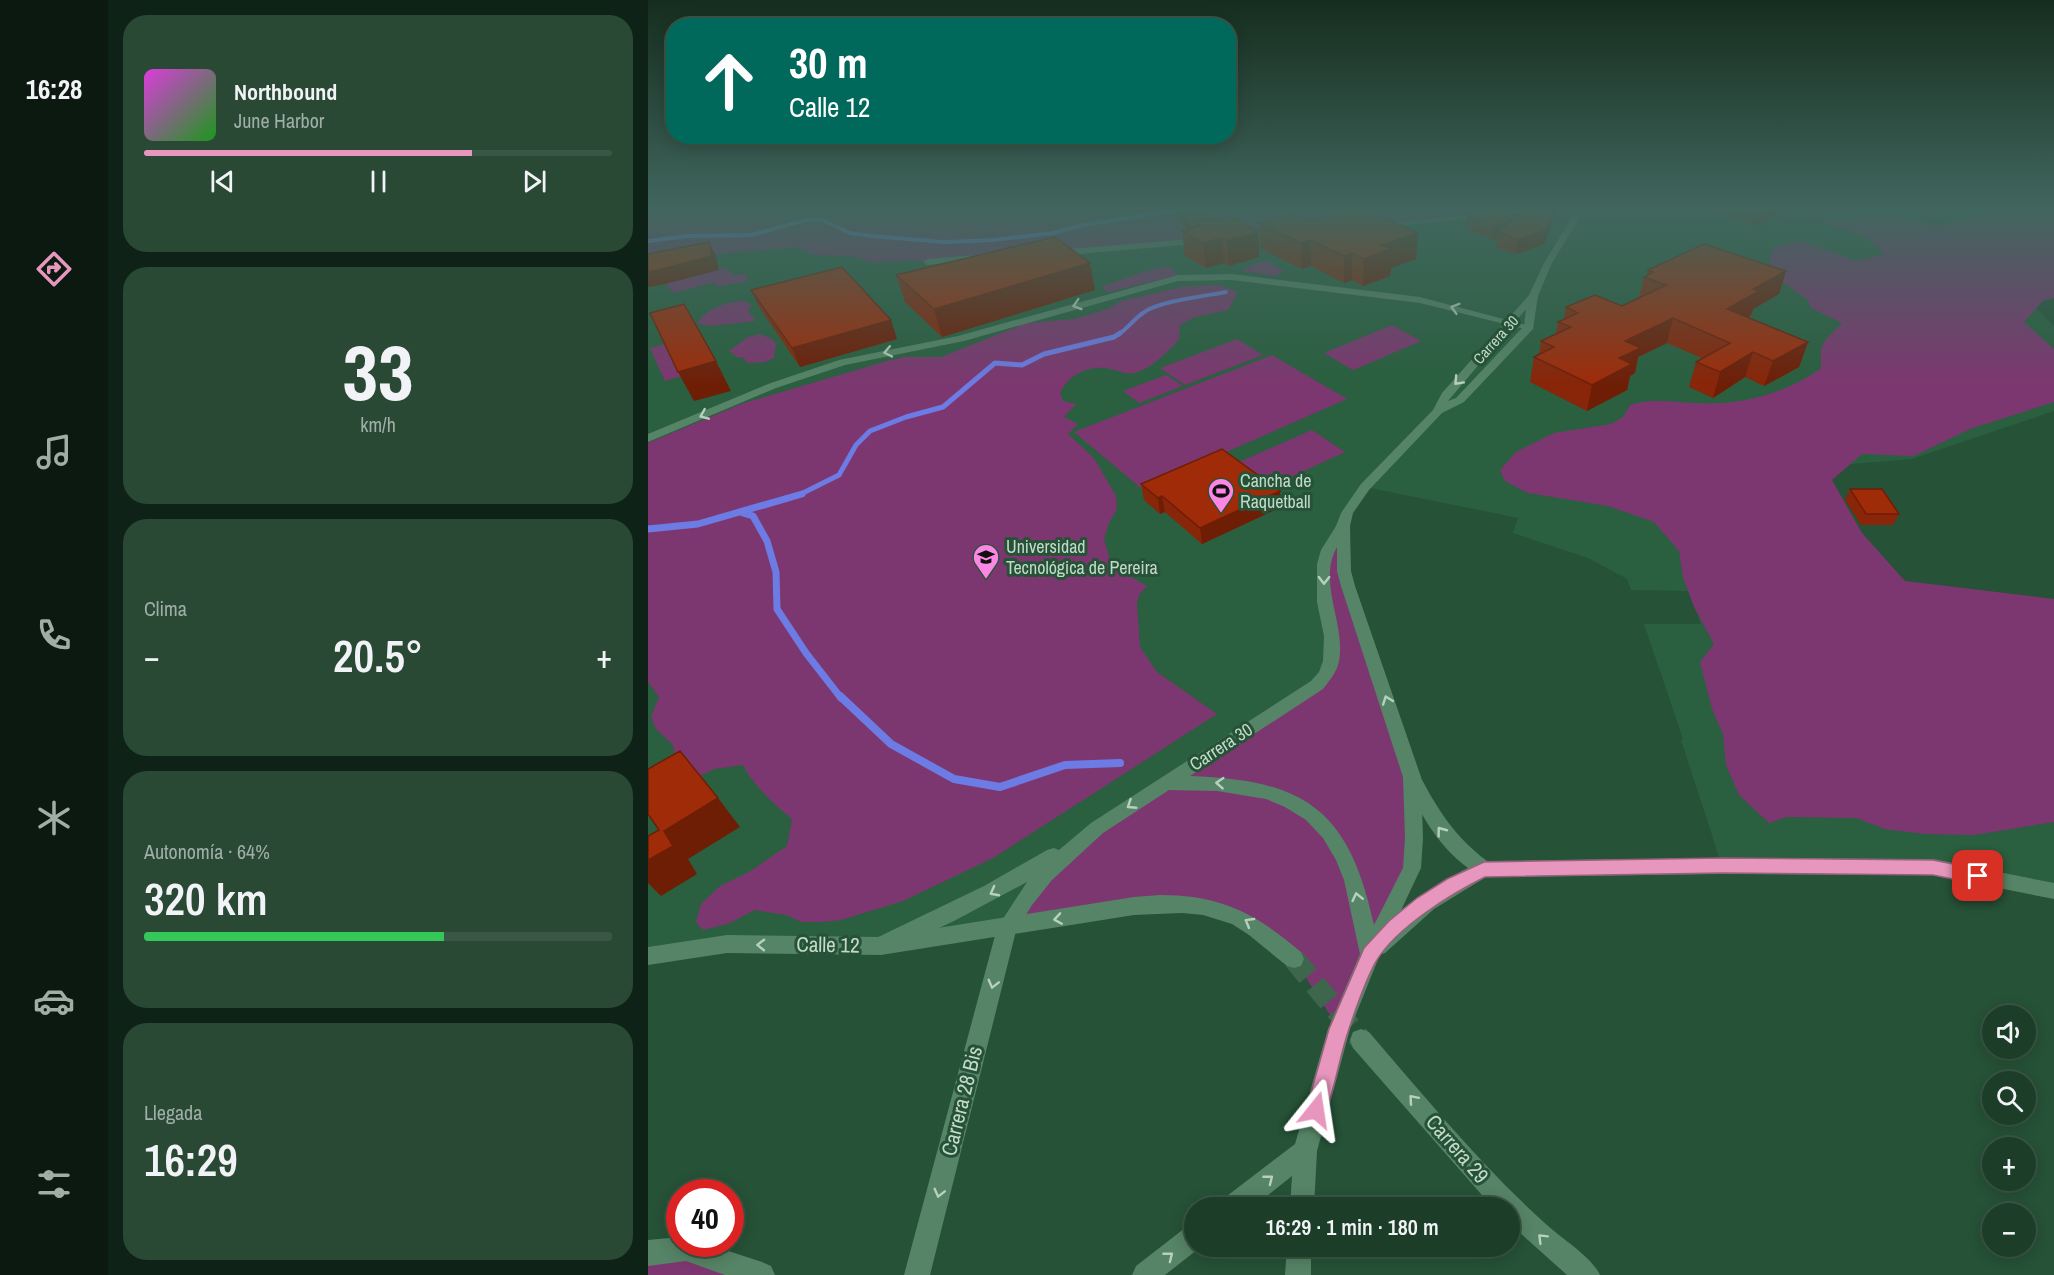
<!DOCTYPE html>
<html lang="es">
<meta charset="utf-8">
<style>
body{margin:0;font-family:"Archivo Narrow",sans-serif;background:#294935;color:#f1f3f6;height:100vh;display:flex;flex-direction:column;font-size:22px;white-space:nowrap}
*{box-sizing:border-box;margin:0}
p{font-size:20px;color:#a0aea8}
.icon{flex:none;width:33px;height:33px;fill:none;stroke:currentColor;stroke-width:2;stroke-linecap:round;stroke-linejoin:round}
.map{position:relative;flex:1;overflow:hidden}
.drawer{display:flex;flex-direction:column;gap:15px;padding:15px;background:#0f2217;width:540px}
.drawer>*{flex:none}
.hud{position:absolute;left:18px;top:18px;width:570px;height:126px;border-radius:24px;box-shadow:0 3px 15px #0003,0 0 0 2px #3a5746;background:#00695c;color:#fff;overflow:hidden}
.tools{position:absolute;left:1334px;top:1005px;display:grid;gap:12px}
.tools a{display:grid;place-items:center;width:54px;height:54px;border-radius:50%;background:#1c3e29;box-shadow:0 3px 15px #0003,0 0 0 2px #3a5746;font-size:30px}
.speed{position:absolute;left:18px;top:1179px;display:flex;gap:12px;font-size:30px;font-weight:700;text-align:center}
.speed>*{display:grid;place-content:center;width:78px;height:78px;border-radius:50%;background:#1c3e29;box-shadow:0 3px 15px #0003,0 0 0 2px #3a5746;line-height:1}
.speed .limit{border:9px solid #d22;background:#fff;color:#111}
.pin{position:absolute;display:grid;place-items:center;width:51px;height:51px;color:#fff;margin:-26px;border-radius:12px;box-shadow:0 3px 9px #0006}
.me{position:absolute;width:66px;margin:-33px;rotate:15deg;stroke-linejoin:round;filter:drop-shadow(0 0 4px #0008)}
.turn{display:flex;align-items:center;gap:21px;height:126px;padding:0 24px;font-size:27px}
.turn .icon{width:78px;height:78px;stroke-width:2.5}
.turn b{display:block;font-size:42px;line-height:51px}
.big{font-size:45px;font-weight:600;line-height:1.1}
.drawer .card{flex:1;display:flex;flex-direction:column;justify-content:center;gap:9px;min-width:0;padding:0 21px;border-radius:24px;background:#294935}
.drawer .dial{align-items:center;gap:0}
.dial b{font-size:78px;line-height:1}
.song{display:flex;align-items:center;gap:18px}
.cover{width:72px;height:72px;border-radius:9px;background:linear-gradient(135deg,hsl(300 70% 55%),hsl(120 70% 35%))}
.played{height:6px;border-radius:3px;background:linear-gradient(90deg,#e797bd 70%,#3a5746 70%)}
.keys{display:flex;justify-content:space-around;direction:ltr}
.heat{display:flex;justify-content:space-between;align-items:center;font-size:33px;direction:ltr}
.charge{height:9px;border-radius:4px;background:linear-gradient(90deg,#34c759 64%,#3a5746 0)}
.trip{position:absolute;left:536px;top:1197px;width:336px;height:60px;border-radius:30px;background:#1c3e29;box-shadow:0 3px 15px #0003,0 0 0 2px #3a5746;font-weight:600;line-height:60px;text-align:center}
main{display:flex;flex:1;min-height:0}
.tab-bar{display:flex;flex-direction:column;width:108px;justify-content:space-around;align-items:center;background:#0b1910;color:#a0aea8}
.tab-bar .icon{width:42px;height:42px}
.tab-bar .on{color:#e797bd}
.tab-bar b{font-size:27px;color:#f1f3f6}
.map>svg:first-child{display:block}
.built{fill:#2a5f3f}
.green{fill:#7d3770}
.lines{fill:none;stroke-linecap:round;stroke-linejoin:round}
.stream-far3{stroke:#6d7be4;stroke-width:4}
.stream-far2{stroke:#6d7be4;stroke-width:5}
.stream-far1{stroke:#6d7be4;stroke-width:7}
.stream{stroke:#6d7be4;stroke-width:8}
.street-tunnel{stroke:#3d664d;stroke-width:22;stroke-dasharray:22 11;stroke-linecap:butt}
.street{fill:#568466;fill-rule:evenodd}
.secondary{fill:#568466;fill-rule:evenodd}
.wall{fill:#892508}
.shaded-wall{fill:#6f1e06}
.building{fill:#9f2b09;stroke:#6f1e06;stroke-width:1.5}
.oneway{stroke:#b7d1bf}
.route{fill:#e797bd;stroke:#96627b;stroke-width:1.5}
.labels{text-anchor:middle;stroke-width:6;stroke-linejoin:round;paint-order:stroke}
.far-street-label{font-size:15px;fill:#c2dac9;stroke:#265237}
.poi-label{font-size:18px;fill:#c2dac9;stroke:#265237;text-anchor:start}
.street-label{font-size:18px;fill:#c2dac9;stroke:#265237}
.near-street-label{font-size:21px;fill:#c2dac9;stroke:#265237}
</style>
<main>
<nav class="tab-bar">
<b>16:28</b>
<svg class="icon on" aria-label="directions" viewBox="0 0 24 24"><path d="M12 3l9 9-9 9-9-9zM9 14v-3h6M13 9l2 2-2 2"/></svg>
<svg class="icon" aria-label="music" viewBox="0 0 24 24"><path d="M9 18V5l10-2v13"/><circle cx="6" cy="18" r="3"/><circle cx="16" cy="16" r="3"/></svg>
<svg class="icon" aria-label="phone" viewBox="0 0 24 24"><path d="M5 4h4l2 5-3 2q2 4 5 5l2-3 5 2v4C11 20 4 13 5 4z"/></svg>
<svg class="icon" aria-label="climate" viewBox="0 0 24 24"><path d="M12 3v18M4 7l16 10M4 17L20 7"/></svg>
<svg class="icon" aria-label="car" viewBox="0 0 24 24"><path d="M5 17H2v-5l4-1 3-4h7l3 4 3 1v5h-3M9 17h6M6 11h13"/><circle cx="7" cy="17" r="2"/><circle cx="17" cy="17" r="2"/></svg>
<svg class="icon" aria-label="filters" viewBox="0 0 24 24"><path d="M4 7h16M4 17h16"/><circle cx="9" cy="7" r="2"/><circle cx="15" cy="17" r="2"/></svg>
</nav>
<section class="drawer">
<div class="card">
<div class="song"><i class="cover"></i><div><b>Northbound</b><p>June Harbor</p></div></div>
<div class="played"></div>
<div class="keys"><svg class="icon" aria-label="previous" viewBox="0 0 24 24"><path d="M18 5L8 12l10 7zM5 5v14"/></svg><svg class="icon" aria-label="pause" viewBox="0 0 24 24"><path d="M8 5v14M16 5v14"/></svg><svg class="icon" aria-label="next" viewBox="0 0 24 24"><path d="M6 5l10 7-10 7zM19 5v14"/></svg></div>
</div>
<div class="card dial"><b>33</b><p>km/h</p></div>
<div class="card"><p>Clima</p>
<div class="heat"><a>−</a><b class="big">20.5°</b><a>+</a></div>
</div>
<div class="card"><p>Autonomía · 64%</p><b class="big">320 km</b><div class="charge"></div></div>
<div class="card"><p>Llegada</p><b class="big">16:29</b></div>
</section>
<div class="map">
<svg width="1406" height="1275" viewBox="0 0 1406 1275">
<rect width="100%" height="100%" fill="#265237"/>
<path class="built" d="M0 207H1406L1384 304 1406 326V411L1264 459 1168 467 1250 588 1406 599V891L1285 867 1074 866 1033 740 1035 739 996 624H1053L1041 591 983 590 979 579 940 558 865 533 870 518 717 487 699 513 678 674 359 928 0 956Z"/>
<g class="green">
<path d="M0 207H885L877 211 486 247 279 262 260 260 224 263 209 257 166 255 149 247 78 253 0 268Z"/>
<path d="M1354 207H1406V298L1395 301 1376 322 1406 349V402L1322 429 1266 456 1214 454 1184 480 1214 533 1257 581 1406 599V822L1326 835 1277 834 1237 829 1208 818 1139 817 1121 823 1091 795 1078 765 1075 734 1064 709 1052 662 1066 644 1046 607 1035 577 1031 551 1006 522 960 506 880 493 857 481 852 470 868 452 906 433 963 424 975 417 982 405C1004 398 1025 402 1047 403 1090 406 1137 394 1172 369 1174 362 1172 357 1173 350 1174 340 1188 330 1194 323L1163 308 1160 300 1127 276 1121 257 1127 246 1153 241 1208 261 1237 254 1216 236 1171 221 1242 215 1288 226 1316 220Z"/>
<path d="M618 260 636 271 627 276 596 271 598 267Z"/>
<path d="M520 266 527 271 528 276 460 292 453 287 501 270Z"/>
<path d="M77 267 85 275 97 274 100 281 69 287 67 282 26 293 17 284Z"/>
<path d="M570 285 590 292 580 310 547 317 532 325 531 340C518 352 504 369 486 373 477 375 467 369 458 368 437 366 421 375 412 393L415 401 428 404 416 417 430 424 420 434 446 458 468 496 469 509 461 523 456 539 464 566 499 586 491 595 489 603 492 647 509 672 569 714 345 858 255 901 193 920 173 922H154L138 915 107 910 82 923 55 930 48 922 53 904 72 886 101 872 139 846 144 819C127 805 105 785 95 765L66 769 50 777 28 763 25 745 8 729 3 717 11 697 0 682V443L96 403 239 361 256 357H293L379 323 426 319 460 309 473 301 533 287Z"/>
<path d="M97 301 103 305 100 312 107 319 106 321 64 326 49 323C60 307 79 302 97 301Z"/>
<path d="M744 325 773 341 705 370 676 353Z"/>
<path d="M112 334 124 339 128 344 126 358 117 362 99 363 96 358 89 357 81 351 100 337Z"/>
<path d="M589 339 615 355 537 385 512 368Z"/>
<path d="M18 344 34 376 17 381 2 348Z"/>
<path d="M624 355 699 399 494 489 426 432Z"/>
<path d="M518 375 535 386 491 403 475 391Z"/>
<path d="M664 430 697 452 613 491 582 466Z"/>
<path d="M695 526V552L757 751 764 868 691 1029 646 959 560 907 359 928 397 874 678 674 675 582Z"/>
<path d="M0 1253 114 1275H0Z"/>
</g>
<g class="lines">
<g class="stream-far3">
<path d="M0 241 40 236 103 235 158 220H174L202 233 224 236 296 242 345 240 405 233 435 225 550 207"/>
<path d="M470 335C480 328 486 319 495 313 510 301 558 296 578 292"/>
</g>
<path class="stream-far2" d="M151 495 191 475 208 445 222 431 258 417 295 407 347 363 374 365 396 354 466 337 472 333"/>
<g class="stream-far1">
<path d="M95 513 105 516 119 541 128 572 129 609 158 653 193 698"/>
<path d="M0 529 50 524 154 494"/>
</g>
<path class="stream" d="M192 696 243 744 306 779 352 787 417 765 472 763"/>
<path class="street-tunnel" d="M646 959 713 1040"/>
<g class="street">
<path d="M901 207H924L920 209 731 228 727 226 731 224Z"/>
<path d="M554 238 558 241 557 243 408 256 404 253 408 250Z"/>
<path d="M330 255 334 258 333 260 279 265 275 262 279 259Z"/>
<path d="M584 274 772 297 886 327 881 330 772 303 584 280 530 281 316 341 197 365 128 388 0 442V434L120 384 191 360 310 336 530 275Z"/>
<path d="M765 772 771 774C789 809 807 837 839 861L1074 858 1285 859 1406 883V899L1285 875 1074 874 838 877 786 909 737 953 730 955 723 953 720 946C733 917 792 882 820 868 789 845 772 813 756 779L759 774Z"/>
<path d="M512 895C573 895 607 913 653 952L656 959 653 966 646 968 639 966 601 935 584 924 555 915 534 913 486 915 233 955 79 953 0 965V947L79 935 233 937 486 897Z"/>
<path d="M713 1029 721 1032C778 1098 834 1167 899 1225 914 1239 944 1257 952 1275H919L861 1223V1208H845L840 1202 705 1048 702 1040 705 1032Z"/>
<path d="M32 1237V1244H59L114 1262 123 1266 127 1275H77L38 1261 0 1266V1240Z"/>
</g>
<g class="secondary">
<path d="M930 207H938L904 263 890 296 885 329 816 402 794 413 721 490 705 513 702 526 703 571 707 586 773 777 775 838 773 868 731 957 702 1029 669 1151 666 1208H642L644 1176 604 1208H572L575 1199 647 1144 680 1029 712 954 696 880 688 860 675 838 658 820 637 807 618 799 569 791 521 790 455 833 404 880 384 905 368 931 282 1275H256L349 928 379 882 306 921 233 955 226 953 223 946 226 939 336 886 399 850 406 848 411 850 443 823 663 681 671 672 675 661 676 636 669 602V564L673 550 688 526 693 513 713 484 785 410 794 393 881 295 896 263ZM878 309 876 326 808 398 800 401ZM689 547V571L693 586 755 777 757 838 755 868 726 925C701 810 658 780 542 776L675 689C681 681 689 672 691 661 698 624 669 583 689 547Z"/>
<path d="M546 1225V1246H554L517 1275H484L488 1266 537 1228Z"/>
<path d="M639 1246H663V1275H637Z"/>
</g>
</g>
<g class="wall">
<path d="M1051 207H1136L1134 215 1109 226Z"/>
<path d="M908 212 896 244 868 254 848 247 849 238 845 240 818 229 819 215 869 216Z"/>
<path d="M531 213 568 220 610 232 611 257 581 266 576 263 558 268 537 256 534 231 538 229 532 221Z"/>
<path d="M661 221 768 259 743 268 742 276 715 286 704 280 696 283 663 266 654 269 613 249 611 223Z"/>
<path d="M1000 270 1138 271 1131 294 1105 309 1103 315 1100 318 1160 342 1151 367 1116 386 1097 377 1065 398 1041 387 1048 362 1054 358 1019 343 990 357 987 373 982 376 979 390 939 411 882 382 886 357 891 354 893 341 908 334 910 322 916 319 918 307 974 306 991 298 996 277 999 276Z"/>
<path d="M248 275 447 290 294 337 257 302Z"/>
<path d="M103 290 249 339 152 367 111 307Z"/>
<path d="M493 484 633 507 554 544 517 512 512 514 496 500Z"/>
<path d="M1202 489 1251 514 1245 525H1213L1197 500Z"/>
</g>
<g class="shaded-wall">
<path d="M907 207H909L908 212 896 244 868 254 870 240Z"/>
<path d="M1114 207H1136L1134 215 1109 226Z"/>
<path d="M866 219 850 232 849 238 845 240 846 226Z"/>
<path d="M610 232 611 257 581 266 579 241Z"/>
<path d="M770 233 768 259 743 268 742 276 715 286 716 259 733 245Z"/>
<path d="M574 238 576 263 558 268 555 243Z"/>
<path d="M662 240 663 266 654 269 653 243Z"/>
<path d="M61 242 68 256 71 270 17 284 0 287V272Z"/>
<path d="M704 253V280L696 283V256Z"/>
<path d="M442 263 447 290 294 337 286 309Z"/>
<path d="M1138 271 1131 294 1105 309 1103 315 1072 334 1079 309 1105 289Z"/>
<path d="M1025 318 1019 343 990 357 987 373 982 376 979 390 939 411 944 385 977 341Z"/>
<path d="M243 320 249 339 152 367 144 348Z"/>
<path d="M1160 342 1151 367 1116 386 1125 361Z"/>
<path d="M1105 352 1097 377 1065 398 1072 372Z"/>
<path d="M68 361 83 391 46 401 30 372Z"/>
<path d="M632 491 633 507 554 544 552 528Z"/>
<path d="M514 496 517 512 512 514 510 498Z"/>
<path d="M70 798 92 827 40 859 49 874 13 896 0 883V860L16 831Z"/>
</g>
<g class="building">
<path d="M708 207H711L770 233 733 245 743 249 716 259 704 253 696 256 662 240 653 243 611 223 645 213 661 221Z"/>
<path d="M844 207 869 216 880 207H907L898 230 870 240 850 232 866 219 846 226 819 215Z"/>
<path d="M531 213 565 216 568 220 548 221 549 226 543 228Z"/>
<path d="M586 218 610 232 579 241 574 238 555 243 534 231 552 226 548 221Z"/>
<path d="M407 237 442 263 286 309 248 275Z"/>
<path d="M61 242 64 256 10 270 0 272V254Z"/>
<path d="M1056 244 1138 271 1105 289 1111 291 1079 309 1160 342 1125 361 1105 352 1072 372 1048 362 1082 343 1025 318 977 341 993 348 971 358 984 364 944 385 886 357 906 347 893 341 923 327 910 322 930 313 918 307 947 295 974 306 1018 285 996 277 1005 272 1000 270Z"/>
<path d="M194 267 243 320 144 348 103 290Z"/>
<path d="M36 304 68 361 30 372 2 313Z"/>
<path d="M574 449 632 491 552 528 514 496 510 498 493 484Z"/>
<path d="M1202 489H1234L1251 514H1218Z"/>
<path d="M32 751 70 798 16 831 25 846 0 860V836L11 830 0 814V769Z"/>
</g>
<defs><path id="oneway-chevron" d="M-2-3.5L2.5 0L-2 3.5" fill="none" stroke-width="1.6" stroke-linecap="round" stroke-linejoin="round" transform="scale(1.5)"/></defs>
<g class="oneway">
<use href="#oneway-chevron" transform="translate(429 305) rotate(163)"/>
<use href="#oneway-chevron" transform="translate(807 308) rotate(-164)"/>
<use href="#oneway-chevron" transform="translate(240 352) rotate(168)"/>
<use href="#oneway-chevron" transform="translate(810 381) rotate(133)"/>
<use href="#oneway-chevron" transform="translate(56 415) rotate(157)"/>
<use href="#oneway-chevron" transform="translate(676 580) rotate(91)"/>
<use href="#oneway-chevron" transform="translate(739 700) rotate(-110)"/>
<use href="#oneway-chevron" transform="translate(572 783) rotate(-176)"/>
<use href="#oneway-chevron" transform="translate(483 805) rotate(147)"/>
<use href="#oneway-chevron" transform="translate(793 831) rotate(-127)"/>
<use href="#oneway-chevron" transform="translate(346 892) rotate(152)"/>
<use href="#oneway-chevron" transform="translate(709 897) rotate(-103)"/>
<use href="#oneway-chevron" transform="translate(410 919) rotate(171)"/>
<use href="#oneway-chevron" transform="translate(601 922) rotate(-150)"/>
<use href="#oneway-chevron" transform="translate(113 945) rotate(-179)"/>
<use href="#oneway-chevron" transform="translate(345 984) rotate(104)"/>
<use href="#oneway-chevron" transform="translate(765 1099) rotate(-131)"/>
<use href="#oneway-chevron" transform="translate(621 1179) rotate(-38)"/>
<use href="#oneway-chevron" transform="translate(291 1193) rotate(104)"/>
<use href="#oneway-chevron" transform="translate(894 1238) rotate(-135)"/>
<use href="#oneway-chevron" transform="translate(521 1256) rotate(-38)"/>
</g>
<linearGradient id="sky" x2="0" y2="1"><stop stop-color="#152d1e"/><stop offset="0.54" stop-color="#41665e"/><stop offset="1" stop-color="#41665e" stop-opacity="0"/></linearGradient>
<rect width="1406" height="385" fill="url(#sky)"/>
<path class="route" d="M1074 858 1285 860 1330 869 1336 871 1338 876 1336 882 1330 884 1285 875 1074 873 837 877C803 894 749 927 729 960 718 978 708 1008 701 1029 691 1058 687 1089 676 1117L668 1120 661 1117 658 1110 681 1029 716 948 741 921 769 898 799 879 836 862Z"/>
<defs>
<g id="stadium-pin" transform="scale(1.35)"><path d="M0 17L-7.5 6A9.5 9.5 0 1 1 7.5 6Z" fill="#fc86e4" stroke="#265237"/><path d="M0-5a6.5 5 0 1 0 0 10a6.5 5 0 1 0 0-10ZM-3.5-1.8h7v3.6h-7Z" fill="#111"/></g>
<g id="university-pin" transform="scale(1.35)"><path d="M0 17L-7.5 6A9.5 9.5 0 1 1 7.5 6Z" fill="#fc86e4" stroke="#265237"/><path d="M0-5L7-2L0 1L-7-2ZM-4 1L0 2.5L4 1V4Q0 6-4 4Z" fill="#111"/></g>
</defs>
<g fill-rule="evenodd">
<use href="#stadium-pin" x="573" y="491"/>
<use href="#university-pin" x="338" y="557"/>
</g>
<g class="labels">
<g class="far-street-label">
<text transform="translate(848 340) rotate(-48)" y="5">Carrera 30</text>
</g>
<g class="poi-label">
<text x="592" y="487">Cancha de<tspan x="592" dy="21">Raquetball</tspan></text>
<text x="358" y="553">Universidad<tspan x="358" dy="21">Tecnológica de Pereira</tspan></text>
</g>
<g class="street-label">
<text transform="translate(573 747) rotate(-33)" y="6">Carrera 30</text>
</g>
<g class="near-street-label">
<text transform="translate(180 945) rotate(1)" y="7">Calle 12</text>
<text transform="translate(314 1101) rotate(-76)" y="7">Carrera 28 Bis</text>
<text transform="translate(809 1149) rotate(49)" y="7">Carrera 29</text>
</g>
</g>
</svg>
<div class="tools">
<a><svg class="icon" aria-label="sound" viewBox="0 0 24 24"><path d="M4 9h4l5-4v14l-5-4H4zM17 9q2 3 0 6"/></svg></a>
<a><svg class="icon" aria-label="search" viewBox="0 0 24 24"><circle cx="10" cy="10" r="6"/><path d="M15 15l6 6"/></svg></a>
<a>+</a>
<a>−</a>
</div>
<div class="speed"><div class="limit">40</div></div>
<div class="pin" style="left:1330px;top:876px;background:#d93025"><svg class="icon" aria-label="arrive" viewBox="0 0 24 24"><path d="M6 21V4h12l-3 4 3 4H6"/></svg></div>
<svg class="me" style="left:668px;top:1110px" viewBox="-20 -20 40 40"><path d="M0-17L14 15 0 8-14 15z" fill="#e797bd" stroke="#fff" stroke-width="4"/></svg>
<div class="trip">16:29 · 1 min · 180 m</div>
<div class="hud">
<div class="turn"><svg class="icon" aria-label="ahead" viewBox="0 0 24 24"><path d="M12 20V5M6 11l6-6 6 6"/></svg><div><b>30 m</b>Calle 12</div></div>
</div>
</div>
</main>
